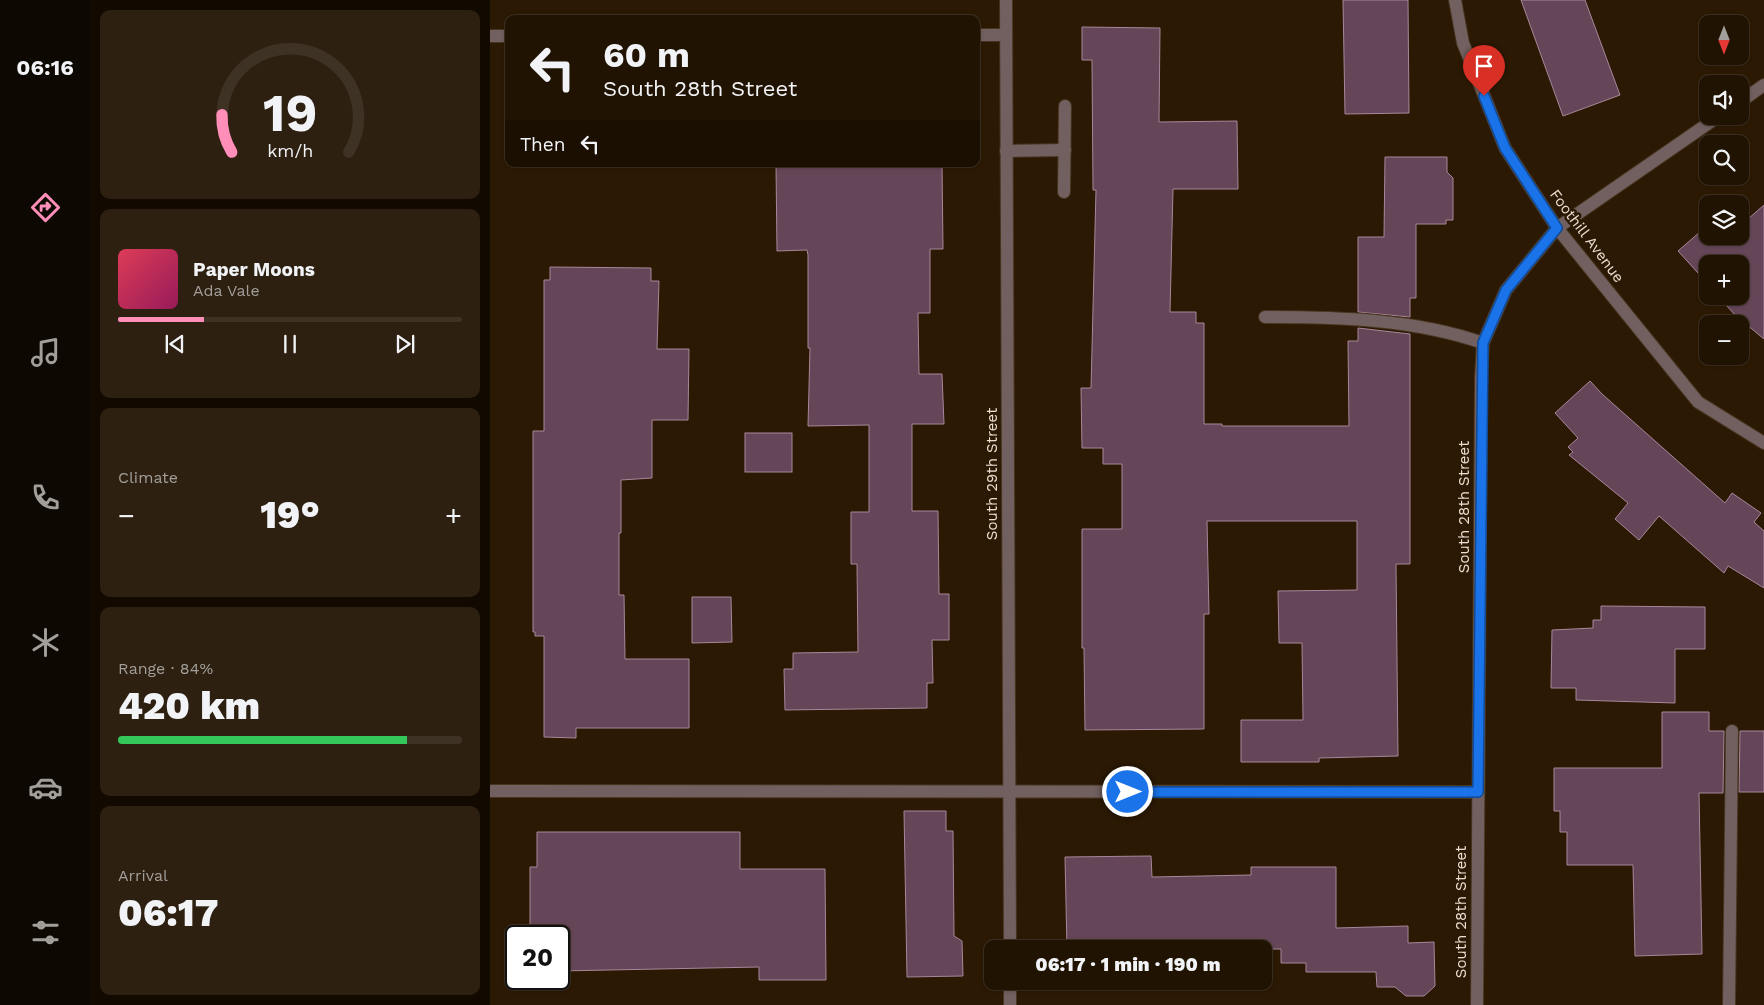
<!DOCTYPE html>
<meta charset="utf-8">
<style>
body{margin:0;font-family:"Work Sans",sans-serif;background:#2d2011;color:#f1f3f6;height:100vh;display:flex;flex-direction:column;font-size:19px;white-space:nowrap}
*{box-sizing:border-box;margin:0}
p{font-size:16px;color:#a29e99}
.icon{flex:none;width:28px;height:28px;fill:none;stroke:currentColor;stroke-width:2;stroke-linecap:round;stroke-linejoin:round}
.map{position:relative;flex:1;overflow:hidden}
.panel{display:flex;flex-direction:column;gap:10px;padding:10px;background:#120a01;width:400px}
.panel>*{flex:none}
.hud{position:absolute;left:15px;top:15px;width:475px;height:152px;border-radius:10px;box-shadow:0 1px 4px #0004,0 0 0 1px #3e3224;background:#211302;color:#f1f3f6;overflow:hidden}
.needle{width:32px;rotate:180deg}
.tools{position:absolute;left:1209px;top:15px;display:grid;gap:10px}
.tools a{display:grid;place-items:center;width:50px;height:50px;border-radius:10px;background:#211302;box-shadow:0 1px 4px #0004,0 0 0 1px #3e3224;font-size:25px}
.speed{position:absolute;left:15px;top:925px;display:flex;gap:10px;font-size:25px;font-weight:700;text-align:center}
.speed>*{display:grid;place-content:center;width:65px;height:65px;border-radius:50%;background:#211302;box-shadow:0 1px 4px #0004,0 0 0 1px #3e3224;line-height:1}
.speed .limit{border:2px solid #111;border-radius:8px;background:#fff;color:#111}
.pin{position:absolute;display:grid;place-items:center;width:42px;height:42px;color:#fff;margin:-51px -21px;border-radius:50% 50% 50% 0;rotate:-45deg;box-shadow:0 0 5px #0007}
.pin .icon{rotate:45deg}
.me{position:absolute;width:55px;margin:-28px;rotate:90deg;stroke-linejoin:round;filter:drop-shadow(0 0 4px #0008)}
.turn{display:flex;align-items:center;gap:18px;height:105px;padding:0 15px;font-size:22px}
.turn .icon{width:65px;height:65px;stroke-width:2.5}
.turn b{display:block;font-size:35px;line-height:42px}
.then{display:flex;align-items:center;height:48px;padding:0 15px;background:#0003;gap:10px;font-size:19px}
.big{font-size:38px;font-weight:800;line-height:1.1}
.panel .tile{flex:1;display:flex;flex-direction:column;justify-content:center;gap:8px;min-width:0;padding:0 18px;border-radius:10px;background:#2d2011}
.panel .dial{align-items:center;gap:0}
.dial svg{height:130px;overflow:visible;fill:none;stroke:#3e3224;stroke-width:7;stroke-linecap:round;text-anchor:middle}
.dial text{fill:#f1f3f6;stroke:none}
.song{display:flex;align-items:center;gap:15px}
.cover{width:60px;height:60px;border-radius:8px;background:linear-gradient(135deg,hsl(350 70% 55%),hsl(330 70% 35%))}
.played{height:5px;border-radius:2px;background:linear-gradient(90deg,#ff8eb9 25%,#3e3224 25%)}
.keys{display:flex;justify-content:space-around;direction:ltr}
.heat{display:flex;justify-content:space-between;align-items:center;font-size:28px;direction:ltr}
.charge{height:8px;border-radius:4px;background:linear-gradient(90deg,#34c759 84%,#3e3224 0)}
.trip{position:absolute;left:494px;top:940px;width:288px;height:50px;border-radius:10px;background:#211302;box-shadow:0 1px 4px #0004,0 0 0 1px #3e3224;font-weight:800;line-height:50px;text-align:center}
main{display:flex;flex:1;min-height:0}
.tabs{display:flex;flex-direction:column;width:90px;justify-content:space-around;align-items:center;background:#0d0801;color:#a29e99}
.tabs .icon{width:35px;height:35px}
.tabs .current{color:#ff8eb9}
.tabs b{font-size:22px;color:#f1f3f6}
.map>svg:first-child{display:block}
.building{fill:#654658;stroke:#a7879a}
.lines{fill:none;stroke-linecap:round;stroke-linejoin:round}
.minor-casing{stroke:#473520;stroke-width:14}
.minor{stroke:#71605f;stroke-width:12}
.route-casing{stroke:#114b97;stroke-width:12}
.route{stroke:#1a73e8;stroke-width:9}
.labels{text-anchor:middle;stroke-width:5;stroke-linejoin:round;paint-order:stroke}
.street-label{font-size:15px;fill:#ebded1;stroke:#2c1903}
</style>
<main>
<nav class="tabs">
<b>06:16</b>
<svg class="icon current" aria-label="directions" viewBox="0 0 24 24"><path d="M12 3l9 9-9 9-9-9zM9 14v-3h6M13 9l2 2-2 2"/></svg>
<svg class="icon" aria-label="music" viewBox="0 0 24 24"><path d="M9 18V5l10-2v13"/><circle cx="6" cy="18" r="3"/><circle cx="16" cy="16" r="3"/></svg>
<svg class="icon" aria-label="phone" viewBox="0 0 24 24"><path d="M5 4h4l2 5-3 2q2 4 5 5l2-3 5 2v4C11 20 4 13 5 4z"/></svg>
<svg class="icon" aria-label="climate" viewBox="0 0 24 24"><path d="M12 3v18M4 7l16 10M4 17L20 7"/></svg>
<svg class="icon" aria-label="car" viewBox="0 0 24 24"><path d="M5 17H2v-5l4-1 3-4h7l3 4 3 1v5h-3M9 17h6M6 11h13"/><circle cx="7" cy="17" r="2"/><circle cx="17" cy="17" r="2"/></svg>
<svg class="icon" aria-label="filters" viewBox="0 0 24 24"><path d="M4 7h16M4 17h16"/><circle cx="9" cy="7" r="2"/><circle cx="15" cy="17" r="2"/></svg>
</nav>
<section class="panel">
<div class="tile dial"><svg viewBox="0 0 100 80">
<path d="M14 69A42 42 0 1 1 86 69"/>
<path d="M14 69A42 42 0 0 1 8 46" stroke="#ff8eb9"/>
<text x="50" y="56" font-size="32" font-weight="700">19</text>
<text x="50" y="72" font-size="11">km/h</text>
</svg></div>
<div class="tile">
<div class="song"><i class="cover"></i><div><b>Paper Moons</b><p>Ada Vale</p></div></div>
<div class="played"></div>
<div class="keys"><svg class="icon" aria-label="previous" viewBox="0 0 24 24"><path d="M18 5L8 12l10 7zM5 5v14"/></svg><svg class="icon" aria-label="pause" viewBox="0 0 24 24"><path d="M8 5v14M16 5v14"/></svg><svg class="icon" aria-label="next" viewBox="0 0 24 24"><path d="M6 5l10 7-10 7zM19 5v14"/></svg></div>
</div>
<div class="tile"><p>Climate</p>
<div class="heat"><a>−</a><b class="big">19°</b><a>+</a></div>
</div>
<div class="tile"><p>Range · 84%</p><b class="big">420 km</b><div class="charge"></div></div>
<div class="tile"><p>Arrival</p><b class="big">06:17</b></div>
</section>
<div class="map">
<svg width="1274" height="1005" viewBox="0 0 1274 1005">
<rect width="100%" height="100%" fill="#2c1903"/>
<g class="building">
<path d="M853 0H918L919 113 855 114Z"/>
<path d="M1031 0H1095L1130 95 1073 116Z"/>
<path d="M592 27 670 28 669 122 747 121 748 189H683L680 312H706V323H714V424H732V426H859L858 341H868V328L920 334V564H906L908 756 829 758V762H751V720H813L812 643H789L788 591 867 590V521H717L719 614H714V729L595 730 594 648H592V529H632V464H613V448H592L591 388H601L606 190H603L602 60H592Z"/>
<path d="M895 157H957V172L963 178V220H956V224H926V298H920V317L868 312V237H894Z"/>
<path d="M286 164H452L453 249H440V313H428L429 374H452L454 424H422V511H448L449 594H459V640H442L443 683H437V708L295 710 294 669H303V653L368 652 367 564H361V512H379V425L318 426 320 348H318V255L317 250 287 251Z"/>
<path d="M1274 205V339L1245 315 1228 296H1250V264H1218V284L1188 251 1218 225V236H1250V226Z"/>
<path d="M60 267 161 268V281H169L167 349H199L198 420H162V478L131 480V533H129V595H134L135 659H199V728H86V738L54 737V636H45V632H43V431H54V280H60Z"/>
<path d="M1100 381 1112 394 1235 503 1242 493 1271 513 1264 522 1274 531V588L1238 566 1234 573 1169 516 1149 540 1125 519 1138 503 1079 455 1083 452 1078 447 1088 438 1065 413Z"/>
<rect x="255" y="433" width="47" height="39"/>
<path d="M202 597H241L242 642 202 643Z"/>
<path d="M1111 606 1215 607V649H1185V703L1086 700V688H1061L1062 630 1103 628V620H1111Z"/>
<path d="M1172 712H1219V731H1234L1233 793H1209L1212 954 1145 956 1143 865H1077V832H1070V811H1064V768H1172Z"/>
<path d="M1250 731H1274V792H1249Z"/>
<path d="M414 811H456V831H463L464 936 472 941 473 976 417 977Z"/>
<path d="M47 832H250V869H335L336 980H269V967L69 971V936H40V867H47Z"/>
<path d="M661 856 662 877 761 875V867H846V928L918 926V943L944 942 945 986 934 996H916L905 987H887L886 972H816V963H791V949H577L575 857Z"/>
</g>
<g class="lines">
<g class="minor-casing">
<g id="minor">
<path d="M516 0 520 949"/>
<path d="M965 0 973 43 1015 148 1067 228 1208 402 1274 443"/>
<path d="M486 35H516"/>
<path d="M0 36H19"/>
<path d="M1250 102 1274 85"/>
<path d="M516 151 575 150"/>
<path d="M574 192 575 106"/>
<path d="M775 317C848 317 924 319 993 343"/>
<path d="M0 791 988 792"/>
<path d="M520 1005V981"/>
<path d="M987 1005 991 378 993 343 1016 290 1067 228 1229 116"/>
<path d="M1239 1005 1242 731"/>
</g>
</g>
<use href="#minor" class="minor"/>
</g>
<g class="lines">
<g class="route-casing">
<path id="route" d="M638 792H988L993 343 1016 290 1067 228 1015 148 994 96"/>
</g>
<use href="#route" class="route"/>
</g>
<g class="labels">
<g class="street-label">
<text transform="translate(1097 236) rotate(53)" y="5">Foothill Avenue</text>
<text transform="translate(502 474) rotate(-90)" y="5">South 29th Street</text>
<text transform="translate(974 507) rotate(-90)" y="5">South 28th Street</text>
<text transform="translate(971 912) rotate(-90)" y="5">South 28th Street</text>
</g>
</g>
</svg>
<div class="tools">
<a><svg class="needle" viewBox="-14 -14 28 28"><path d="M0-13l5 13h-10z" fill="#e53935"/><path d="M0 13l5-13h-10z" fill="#a29e99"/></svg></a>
<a><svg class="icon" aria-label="sound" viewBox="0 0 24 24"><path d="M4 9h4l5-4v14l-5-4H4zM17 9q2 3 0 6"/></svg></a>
<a><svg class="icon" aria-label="search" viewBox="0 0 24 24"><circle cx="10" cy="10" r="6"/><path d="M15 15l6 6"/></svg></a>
<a><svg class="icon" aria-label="layers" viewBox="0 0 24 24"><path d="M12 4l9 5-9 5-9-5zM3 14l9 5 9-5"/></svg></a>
<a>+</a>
<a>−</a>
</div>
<div class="speed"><div class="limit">20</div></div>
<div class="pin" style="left:994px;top:96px;background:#d93025"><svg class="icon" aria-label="arrive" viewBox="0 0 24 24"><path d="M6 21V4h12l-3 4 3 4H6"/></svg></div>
<svg class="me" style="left:638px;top:792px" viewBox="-20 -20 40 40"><circle r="17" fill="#1a73e8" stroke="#fff" stroke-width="3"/><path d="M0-11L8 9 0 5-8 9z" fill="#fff"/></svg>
<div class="trip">06:17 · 1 min · 190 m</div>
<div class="hud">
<div class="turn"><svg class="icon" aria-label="left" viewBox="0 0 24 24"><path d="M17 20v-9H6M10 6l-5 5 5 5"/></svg><div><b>60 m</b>South 28th Street</div></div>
<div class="then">Then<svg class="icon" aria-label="left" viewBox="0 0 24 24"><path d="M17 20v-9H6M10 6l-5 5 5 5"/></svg></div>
</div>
</div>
</main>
